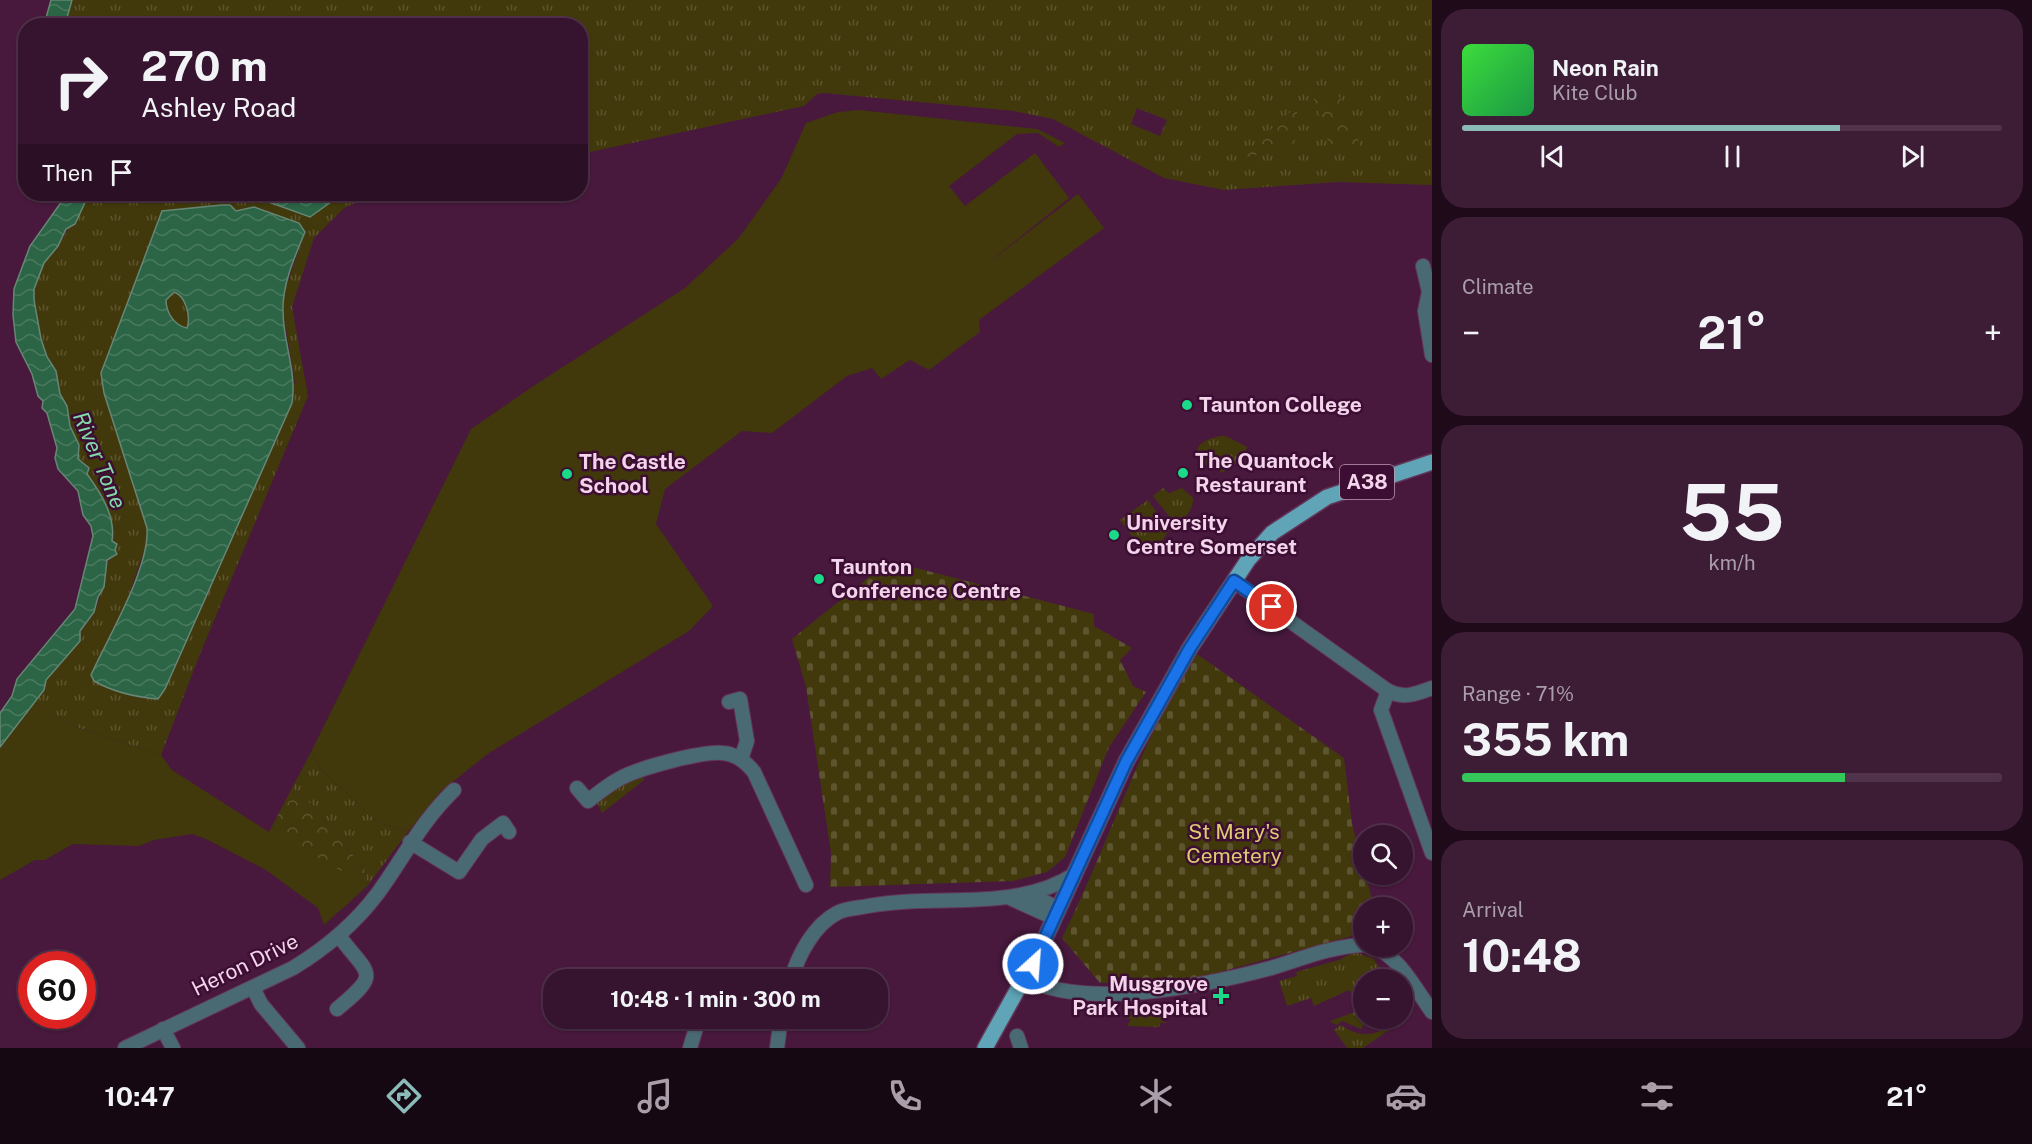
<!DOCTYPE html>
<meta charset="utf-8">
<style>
body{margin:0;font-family:"Public Sans",sans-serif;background:#3d1c36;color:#f1f3f6;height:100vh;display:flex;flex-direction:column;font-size:22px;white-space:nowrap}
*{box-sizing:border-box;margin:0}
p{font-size:20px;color:#aa9eaa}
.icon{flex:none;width:33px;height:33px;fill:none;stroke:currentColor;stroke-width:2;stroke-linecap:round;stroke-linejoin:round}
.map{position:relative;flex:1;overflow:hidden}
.panel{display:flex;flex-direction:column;gap:9px;padding:9px;background:#1e0a19;width:600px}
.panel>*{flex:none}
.top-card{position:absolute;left:18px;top:18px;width:570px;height:183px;border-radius:24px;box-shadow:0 2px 4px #0004,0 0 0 2px #50324a;background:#36132e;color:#f1f3f6;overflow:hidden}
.fabs{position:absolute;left:1353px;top:825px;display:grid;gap:12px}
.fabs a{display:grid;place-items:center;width:60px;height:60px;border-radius:50%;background:#36132e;box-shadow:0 2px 4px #0004,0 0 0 2px #50324a;font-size:30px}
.speed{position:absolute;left:18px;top:951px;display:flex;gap:12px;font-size:30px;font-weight:700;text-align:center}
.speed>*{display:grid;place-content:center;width:78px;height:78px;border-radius:50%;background:#36132e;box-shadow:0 2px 4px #0004,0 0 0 2px #50324a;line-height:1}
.speed .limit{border:9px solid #d22;background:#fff;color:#111}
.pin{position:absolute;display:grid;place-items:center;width:51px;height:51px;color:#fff;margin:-26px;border:3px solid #fff;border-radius:50%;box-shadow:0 2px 6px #0007}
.me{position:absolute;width:66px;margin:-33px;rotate:26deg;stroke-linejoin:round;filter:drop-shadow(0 0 4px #0008)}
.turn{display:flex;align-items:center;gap:21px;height:126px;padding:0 24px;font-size:27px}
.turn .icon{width:78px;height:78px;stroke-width:2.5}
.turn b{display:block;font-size:42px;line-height:51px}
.then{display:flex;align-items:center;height:57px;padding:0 24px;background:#0003;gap:12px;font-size:22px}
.big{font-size:45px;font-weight:700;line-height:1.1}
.panel .tile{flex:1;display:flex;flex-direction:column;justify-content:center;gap:9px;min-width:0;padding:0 21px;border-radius:24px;background:#3d1c36}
.panel .dial{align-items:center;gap:0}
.dial b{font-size:78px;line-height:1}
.song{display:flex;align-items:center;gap:18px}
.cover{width:72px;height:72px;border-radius:9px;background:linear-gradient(135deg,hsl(120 70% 55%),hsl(140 70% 35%))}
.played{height:6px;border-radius:3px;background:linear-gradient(90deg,#8bbbb9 70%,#50324a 70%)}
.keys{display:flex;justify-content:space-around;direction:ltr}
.heat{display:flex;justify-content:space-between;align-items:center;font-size:33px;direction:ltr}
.charge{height:9px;border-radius:4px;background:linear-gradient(90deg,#34c759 71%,#50324a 0)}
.trip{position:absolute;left:543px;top:969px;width:345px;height:60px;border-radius:24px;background:#36132e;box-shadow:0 2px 4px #0004,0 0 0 2px #50324a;font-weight:700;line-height:60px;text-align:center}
.tabs{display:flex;height:96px;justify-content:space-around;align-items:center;background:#160812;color:#aa9eaa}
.tabs .icon{width:42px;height:42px}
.tabs .selected{color:#8bbbb9}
.tabs b{font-size:27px;color:#f1f3f6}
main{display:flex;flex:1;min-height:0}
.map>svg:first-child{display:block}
.grass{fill:url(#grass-tufts);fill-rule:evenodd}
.forest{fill:url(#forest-crowns)}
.cemetery{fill:url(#cemetery-stones)}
.green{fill:#41380c}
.water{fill:url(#water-waves);stroke:#678676;stroke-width:1.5;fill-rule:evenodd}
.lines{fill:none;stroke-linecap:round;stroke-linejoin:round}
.minor-casing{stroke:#633759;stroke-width:16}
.major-casing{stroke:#633759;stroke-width:18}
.minor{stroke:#4a6a73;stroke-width:14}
.major{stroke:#5fa4b7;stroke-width:15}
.route-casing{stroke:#114b97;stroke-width:15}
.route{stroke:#1a73e8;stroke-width:10}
.poi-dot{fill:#1bd988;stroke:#3d0e33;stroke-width:2}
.labels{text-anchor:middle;stroke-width:5;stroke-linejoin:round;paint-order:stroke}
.shield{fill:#3d0e33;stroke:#bc99b3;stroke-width:1.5}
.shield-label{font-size:20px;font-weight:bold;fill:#f3d4ea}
.poi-label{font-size:21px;font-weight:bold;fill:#f3d4ea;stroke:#3d0e33;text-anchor:start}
.park-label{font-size:21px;fill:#ddca73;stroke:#3d0e33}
.street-label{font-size:21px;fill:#f3d4ea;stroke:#3d0e33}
.water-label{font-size:22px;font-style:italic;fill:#83daa8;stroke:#3d0e33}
</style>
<main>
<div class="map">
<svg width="1432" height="1048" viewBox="0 0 1432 1048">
<defs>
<pattern id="grass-tufts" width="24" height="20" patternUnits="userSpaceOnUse" patternTransform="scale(1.5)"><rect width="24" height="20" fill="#41380c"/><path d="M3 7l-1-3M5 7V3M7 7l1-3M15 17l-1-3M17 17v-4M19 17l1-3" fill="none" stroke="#5d5430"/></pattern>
<pattern id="forest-crowns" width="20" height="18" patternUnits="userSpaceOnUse" patternTransform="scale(1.5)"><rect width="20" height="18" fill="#41380c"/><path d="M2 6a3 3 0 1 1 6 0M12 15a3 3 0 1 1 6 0" fill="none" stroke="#5d5430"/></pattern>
<pattern id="cemetery-stones" width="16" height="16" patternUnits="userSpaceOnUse" patternTransform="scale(1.5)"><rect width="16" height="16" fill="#41380c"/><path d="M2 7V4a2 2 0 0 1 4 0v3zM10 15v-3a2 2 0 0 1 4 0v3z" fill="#5d5430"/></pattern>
<pattern id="water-waves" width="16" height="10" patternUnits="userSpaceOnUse" patternTransform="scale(1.5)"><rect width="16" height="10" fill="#2b6545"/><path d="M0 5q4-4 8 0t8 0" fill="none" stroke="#4a7a60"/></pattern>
</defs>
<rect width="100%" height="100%" fill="#48193d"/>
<g class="grass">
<path d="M72 0H1432V185L1337 182 1224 190 1164 178 1053 119 1014 111 824 93 817 94 804 106 581 154 580 26H65ZM1137 108 1167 120 1160 136 1131 124Z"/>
<path d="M89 194H259L261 199 334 200 342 194H376L344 208 314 238 292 307 308 396 200 654 161 755 79 728 34 703 44 690 46 680 80 641C80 626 88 624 94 612 105 593 102 568 114 550L108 510 99 490 87 474 89 468 78 459 79 445 70 426 67 406 60 394 56 371 47 357 41 339 34 300V289L44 263 58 246ZM222 205 305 232 284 293 283 312 295 383 139 698 94 681 93 670 125 606 148 540 162 211Z"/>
<path d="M174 292C186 296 191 317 187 328 175 326 166 313 166 300Z"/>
<path d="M1220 436H1226L1247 447 1245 456 1222 473 1216 468 1208 467 1196 453C1199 441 1209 439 1220 436Z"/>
<path d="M1163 488 1169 493 1182 488 1193 498C1194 508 1185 520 1176 525L1153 496Z"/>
<path d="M1148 500 1169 530 1157 549 1143 551 1120 520Z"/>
<path d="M311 752 322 771 379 823 408 832 368 885 365 870 312 805 292 788Z"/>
<path d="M644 773V780L602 813 597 803 600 798Z"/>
<path d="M1354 952 1373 958 1387 979 1364 980 1363 987 1351 993 1349 990 1314 1006 1311 998 1287 1006 1279 981 1297 976 1296 972 1339 960Z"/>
<path d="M1363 1009 1364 1018 1367 1019 1361 1029 1342 1021 1336 1025 1330 1021Z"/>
<path d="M1127 1012 1168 1013V1016H1163L1162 1021 1168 1023H1160L1159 1027 1127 1026 1131 1019H1127Z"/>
<path d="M1403 1015 1405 1019 1363 1048H1347L1334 1030 1341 1025C1359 1038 1379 1038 1393 1019L1402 1018Z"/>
</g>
<g class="forest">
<path d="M1319 90H1335L1348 112 1361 150H1331L1313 97Z"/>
<path d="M1297 106V136L1291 149 1239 158Z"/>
<path d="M292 788 312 805 365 870 368 885 342 909 269 832Z"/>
</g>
<g class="cemetery">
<path d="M889 561 1094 614V626L1132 648 1120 660 1133 686 1146 692 1109 747 1065 857 1047 872 1013 881 830 887 831 853 806 687 792 639Z"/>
<path d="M1197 654 1344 758 1352 824 1374 907 1364 908 1363 933 1209 975 1180 980 1100 983 1062 938C1109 844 1139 742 1197 654Z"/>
</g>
<g class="green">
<path d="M859 110 1037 129 1065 143 1059 147 1038 133 1017 134 949 186 965 206 1035 153 1069 198 984 266 1078 194 1104 228 979 320 980 332 929 370 910 360 881 379 872 368 847 376 772 433 742 431 665 489 656 524 713 606 689 631 489 753 441 791 408 832 379 823 322 771 311 752 471 429 532 387 685 288 738 239 781 179 806 123 838 112Z"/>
<path d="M34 703 79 728 161 755 172 770 269 832 368 885 324 925 318 908 266 870 206 839 192 834 154 840 139 846 73 844 45 860H35L0 880V747Z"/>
</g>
<g class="water">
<path d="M51 0H72L65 25H44Z"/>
<path d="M67 194H89L75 224 66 229 58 246 44 263 34 289V300L41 339 47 357 56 371 60 394 67 406 70 426 79 445 78 459 89 468 87 474C101 493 116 517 112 541L117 544 115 550 117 554 107 560 104 587 98 597 94 612 80 631V641L46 680 44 690 0 747V713L12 696 17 679 75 609 93 536 91 526 83 515 78 491 58 469 55 458 57 448 47 413 42 408 43 401 38 396 32 374 16 342 13 315 14 289 30 246Z"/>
<path d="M259 194H342L310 217 260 199Z"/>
<path d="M222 205H230L236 211 254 207 299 223 305 232C295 256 282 285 283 311 283 343 297 371 292 403L165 689 158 699C135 697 113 692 94 681L91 675C108 637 150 568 147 528L104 393 101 373 162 211ZM174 292C186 296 191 317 187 328 175 326 166 313 166 300Z"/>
</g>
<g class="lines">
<g class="minor-casing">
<g id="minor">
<path d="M1423 266 1429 292 1425 311 1432 355"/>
<path d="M1234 581 1388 691 1381 710 1432 853"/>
<path d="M1388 691C1404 699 1416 694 1432 688"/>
<path d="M729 702 740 699 747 741 741 759"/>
<path d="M577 788 588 801C598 793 608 785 619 779 638 768 702 751 723 753 737 754 746 762 754 772L806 885"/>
<path d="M410 842 459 872 482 839 503 823 509 832"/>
<path d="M1029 894 1059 909"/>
<path d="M1010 898 1054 918"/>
<path d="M1371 946C1399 955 1416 990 1432 1012"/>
<path d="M1025 978C1085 1011 1207 985 1271 968 1301 959 1332 946 1364 945"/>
<path d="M791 980C798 955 814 925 837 913 846 908 859 908 868 906 936 893 1015 913 1075 874"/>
<path d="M253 988 261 1004 298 1048"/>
<path d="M337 1009C382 972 369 976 339 936"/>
<path d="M163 1029 173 1048"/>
<path d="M1017 1036 1021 1048"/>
<path d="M125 1048 293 968C326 948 354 925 378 893 405 856 420 823 454 790"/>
<path d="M690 1048 699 1018"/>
<path d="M777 1048 781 1018"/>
</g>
</g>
<g class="major-casing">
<path id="major" d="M985 1048 1040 949 1126 762 1190 648 1248 560 1272 533 1327 497 1432 462"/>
</g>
<use href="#minor" class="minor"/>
<use href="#major" class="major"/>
</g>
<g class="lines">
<g class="route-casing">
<path id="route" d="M1033 964 1126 762 1190 648 1234 581 1272 607"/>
</g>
<use href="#route" class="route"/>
</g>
<g class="poi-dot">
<circle cx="1187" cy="405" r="6"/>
<circle cx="1183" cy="473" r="6"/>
<circle cx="567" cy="474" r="6"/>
<circle cx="1114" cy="535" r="6"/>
<circle cx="819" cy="579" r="6"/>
<path d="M1218 987h6v6h6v6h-6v6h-6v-6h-6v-6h6z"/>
</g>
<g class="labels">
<rect class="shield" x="1340" y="465" width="54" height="34" rx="4.5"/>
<g class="shield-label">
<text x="1367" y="489">A38</text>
</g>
<g class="poi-label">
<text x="1199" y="412">Taunton College</text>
<text x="1195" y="468">The Quantock<tspan x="1195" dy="24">Restaurant</tspan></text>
<text x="579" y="469">The Castle<tspan x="579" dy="24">School</tspan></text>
<text x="1126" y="530">University<tspan x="1126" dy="24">Centre Somerset</tspan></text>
<text x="831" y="574">Taunton<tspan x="831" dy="24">Conference Centre</tspan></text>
<text x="1208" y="991" text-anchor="end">Musgrove<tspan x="1208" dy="24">Park Hospital</tspan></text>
</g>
<g class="park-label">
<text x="1234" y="839">St Mary's<tspan x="1234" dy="24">Cemetery</tspan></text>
</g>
<g class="street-label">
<text transform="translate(245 965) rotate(-26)" y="7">Heron Drive</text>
</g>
<g class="water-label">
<text transform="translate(100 460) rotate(67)" y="8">River Tone</text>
</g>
</g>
</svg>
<div class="fabs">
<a><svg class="icon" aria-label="search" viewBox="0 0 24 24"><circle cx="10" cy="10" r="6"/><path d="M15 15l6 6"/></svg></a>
<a>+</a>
<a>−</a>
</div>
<div class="speed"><div class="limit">60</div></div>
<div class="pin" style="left:1272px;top:607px;background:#d93025"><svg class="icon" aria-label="arrive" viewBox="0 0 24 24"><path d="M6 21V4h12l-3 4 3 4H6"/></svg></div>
<svg class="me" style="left:1033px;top:964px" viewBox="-20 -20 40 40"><circle r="17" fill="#1a73e8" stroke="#fff" stroke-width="3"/><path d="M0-11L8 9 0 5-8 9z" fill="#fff"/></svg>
<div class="trip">10:48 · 1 min · 300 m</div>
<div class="top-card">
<div class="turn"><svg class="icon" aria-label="right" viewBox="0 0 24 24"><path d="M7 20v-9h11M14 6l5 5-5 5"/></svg><div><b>270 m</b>Ashley Road</div></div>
<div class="then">Then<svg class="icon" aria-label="arrive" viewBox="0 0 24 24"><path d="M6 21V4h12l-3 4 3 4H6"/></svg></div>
</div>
</div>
<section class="panel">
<div class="tile">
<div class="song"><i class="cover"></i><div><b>Neon Rain</b><p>Kite Club</p></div></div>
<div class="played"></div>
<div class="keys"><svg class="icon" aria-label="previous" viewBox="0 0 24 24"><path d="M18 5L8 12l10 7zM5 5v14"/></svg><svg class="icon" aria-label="pause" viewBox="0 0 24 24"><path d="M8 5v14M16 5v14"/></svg><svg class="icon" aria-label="next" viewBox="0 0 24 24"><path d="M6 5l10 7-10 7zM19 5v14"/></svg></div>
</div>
<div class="tile"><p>Climate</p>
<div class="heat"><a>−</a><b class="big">21°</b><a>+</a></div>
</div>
<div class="tile dial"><b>55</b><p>km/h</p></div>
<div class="tile"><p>Range · 71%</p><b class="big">355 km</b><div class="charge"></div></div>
<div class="tile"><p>Arrival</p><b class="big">10:48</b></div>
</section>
</main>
<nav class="tabs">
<b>10:47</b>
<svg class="icon selected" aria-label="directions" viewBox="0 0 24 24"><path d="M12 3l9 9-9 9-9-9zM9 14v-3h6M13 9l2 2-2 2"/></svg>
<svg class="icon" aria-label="music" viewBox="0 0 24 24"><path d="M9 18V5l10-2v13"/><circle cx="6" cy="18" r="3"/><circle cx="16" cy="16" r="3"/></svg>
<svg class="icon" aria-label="phone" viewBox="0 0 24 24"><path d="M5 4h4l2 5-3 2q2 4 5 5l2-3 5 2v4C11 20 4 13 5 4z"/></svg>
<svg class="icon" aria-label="climate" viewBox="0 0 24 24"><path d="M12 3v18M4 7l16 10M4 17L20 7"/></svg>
<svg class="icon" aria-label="car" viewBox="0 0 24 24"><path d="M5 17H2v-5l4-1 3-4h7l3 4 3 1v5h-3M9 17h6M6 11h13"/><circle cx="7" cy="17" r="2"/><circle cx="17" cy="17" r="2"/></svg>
<svg class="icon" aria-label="filters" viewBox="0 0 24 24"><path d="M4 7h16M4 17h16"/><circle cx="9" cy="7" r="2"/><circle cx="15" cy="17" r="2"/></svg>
<b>21°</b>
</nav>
